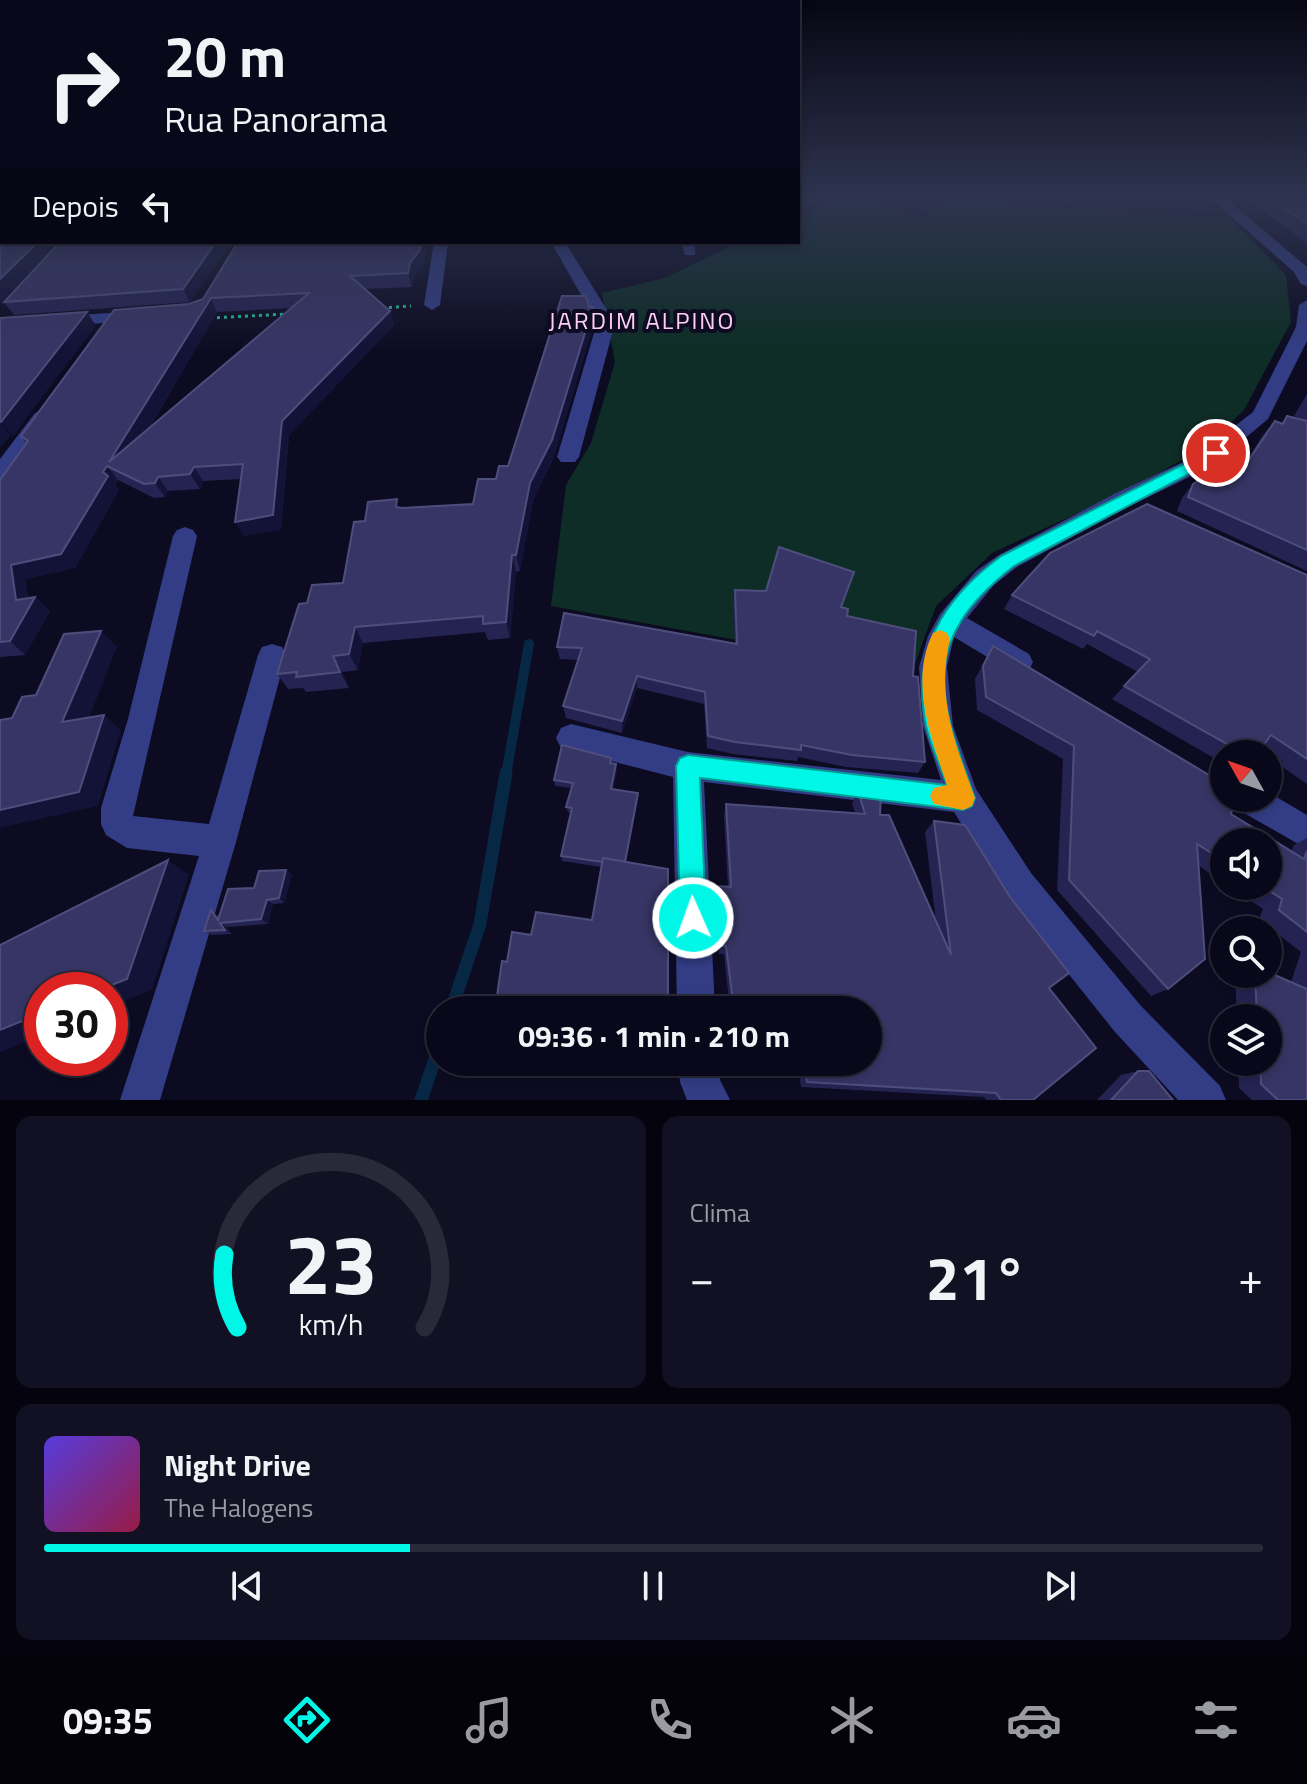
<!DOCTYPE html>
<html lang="pt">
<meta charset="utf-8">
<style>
body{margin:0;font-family:"Titillium Web",sans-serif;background:#121123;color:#f1f3f6;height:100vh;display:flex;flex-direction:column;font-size:30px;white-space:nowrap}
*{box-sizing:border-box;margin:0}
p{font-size:26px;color:#999aa2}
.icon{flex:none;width:44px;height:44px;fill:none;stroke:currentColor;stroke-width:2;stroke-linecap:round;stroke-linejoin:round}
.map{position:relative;height:1100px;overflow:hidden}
.panel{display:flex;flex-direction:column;gap:16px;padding:16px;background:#05040e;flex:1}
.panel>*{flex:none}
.top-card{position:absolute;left:0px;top:0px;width:800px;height:244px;box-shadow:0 4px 12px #0003,0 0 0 2px #292939;background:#09081a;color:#f1f3f6;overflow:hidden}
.needle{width:52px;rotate:310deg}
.tools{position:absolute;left:1210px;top:740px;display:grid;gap:16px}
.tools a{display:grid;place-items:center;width:72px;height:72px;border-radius:50%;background:#09081a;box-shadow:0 4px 12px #0003,0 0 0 2px #292939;font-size:40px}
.speed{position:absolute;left:24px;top:972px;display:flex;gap:16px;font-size:40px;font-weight:700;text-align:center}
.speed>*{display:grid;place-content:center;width:104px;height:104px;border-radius:50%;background:#09081a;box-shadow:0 4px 12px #0003,0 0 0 2px #292939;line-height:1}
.speed .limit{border:12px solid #d22;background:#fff;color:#111}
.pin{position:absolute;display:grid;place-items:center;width:68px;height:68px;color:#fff;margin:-34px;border:4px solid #fff;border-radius:50%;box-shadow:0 2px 8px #0007}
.me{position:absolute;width:88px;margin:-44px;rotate:358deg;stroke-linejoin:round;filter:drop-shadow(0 0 6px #0008)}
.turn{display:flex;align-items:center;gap:28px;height:168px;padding:0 32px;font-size:36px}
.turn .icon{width:104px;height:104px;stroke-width:2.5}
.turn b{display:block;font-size:56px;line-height:68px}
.then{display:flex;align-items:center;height:76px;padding:0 32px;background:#0003;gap:16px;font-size:30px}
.big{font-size:60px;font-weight:700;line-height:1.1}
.panel .card{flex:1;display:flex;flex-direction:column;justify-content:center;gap:12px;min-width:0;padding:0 28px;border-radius:16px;background:#121123}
.panel .dial{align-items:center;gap:0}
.dial svg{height:208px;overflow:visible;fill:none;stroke:#292939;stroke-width:7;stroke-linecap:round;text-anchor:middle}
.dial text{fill:#f1f3f6;stroke:none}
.song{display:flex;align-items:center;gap:24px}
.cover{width:96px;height:96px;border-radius:12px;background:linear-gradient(135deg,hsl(250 70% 55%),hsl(340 70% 35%))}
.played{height:8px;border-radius:4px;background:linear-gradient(90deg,#00f7e8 30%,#292939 30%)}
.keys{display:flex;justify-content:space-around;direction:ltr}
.heat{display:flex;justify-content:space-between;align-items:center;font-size:44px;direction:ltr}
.panel .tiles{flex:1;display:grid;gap:16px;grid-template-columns:1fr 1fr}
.card:last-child{grid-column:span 2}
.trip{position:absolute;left:426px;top:996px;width:456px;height:80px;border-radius:40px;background:#09081a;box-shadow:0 4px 12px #0003,0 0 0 2px #292939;font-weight:700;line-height:80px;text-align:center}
.tab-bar{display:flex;height:128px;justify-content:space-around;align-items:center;background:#04030a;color:#999aa2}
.tab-bar .icon{width:56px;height:56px}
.tab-bar .on{color:#00f7e8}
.tab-bar b{font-size:36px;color:#f1f3f6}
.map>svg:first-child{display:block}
.green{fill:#0e2d26}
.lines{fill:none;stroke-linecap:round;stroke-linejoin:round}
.stream-far1{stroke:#072845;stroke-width:10}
.stream{stroke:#072845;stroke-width:13}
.path{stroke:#23bc9a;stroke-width:3;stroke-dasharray:3 4;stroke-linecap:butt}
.minor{fill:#323d85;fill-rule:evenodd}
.wall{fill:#252352;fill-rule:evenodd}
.shaded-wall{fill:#131237}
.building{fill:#373565;stroke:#4e4e7d;stroke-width:2;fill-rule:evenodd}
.route{fill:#00f7e8;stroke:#00a197;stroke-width:2}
.slow{fill:#f59e0b}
.labels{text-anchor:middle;stroke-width:8;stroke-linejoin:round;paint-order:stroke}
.far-quarter-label{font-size:24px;letter-spacing:2px;fill:#ffcef5;stroke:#0c0b22}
</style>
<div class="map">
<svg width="1307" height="1100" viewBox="0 0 1307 1100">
<rect width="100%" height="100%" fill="#0c0b22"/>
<path class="green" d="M837 197H866L924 219 946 197H969L1033 206 1230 218 1286 275 1291 322 1244 410 1205 447 1134 487 992 553 936 606 912 672 551 606 566 485 591 443 615 362 602 293 665 278 739 242H798V214Z"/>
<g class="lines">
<path class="stream-far1" d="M506 775 529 644"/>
<g class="stream">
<path d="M451 1010 480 924 506 773"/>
<path d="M421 1100 440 1044"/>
</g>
<g class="path">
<path d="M382 308 411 306"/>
<path d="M210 318 288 314"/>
</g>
<g class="minor">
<path d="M1209 197H1224L1307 267V286L1301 284 1294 272Z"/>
<path d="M434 242H448L440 305 432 310 424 305Z"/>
<path d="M551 242H565L615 323 579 457 575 462H561L557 457 597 323Z"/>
<path d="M681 242H695V255H685Z"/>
<path d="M1307 300V341L1268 419 1212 466 1132 505 1017 567 994 585 967 618 1029 654 1033 662 1029 670 1019 674 1009 670 954 637 947 667 953 726 976 789 1031 873 1141 1006 1220 1086 1226 1100H1178L1115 1032 1007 897 954 812 704 782 715 1010H677L673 777 561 748 556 738 561 728 571 724 688 752 941 780 923 726 919 667 928 636 940 614 976 571 999 555 1116 493 1196 456 1253 412 1296 327 1299 305Z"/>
<path d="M141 311 147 312 149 316 147 320 0 330V320Z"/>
<path d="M42 411 52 417 8 480 0 482V459L35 413Z"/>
<path d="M185 527 193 530 197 536 133 816 209 824 258 655 262 647 272 644 282 647 286 655 236 842 160 1100H120L199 856 127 848 106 835 101 824V808L128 719 173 536 177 530Z"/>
<path d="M1268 792 1307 815V849L1237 809 1232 798H1268Z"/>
<path d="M678 1062H718L720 1080 730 1100H687L680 1082Z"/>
</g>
</g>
<g class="wall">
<path d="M1244 197H1307V245L1294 233Z"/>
<path d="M231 242 190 302 14 315 4 302Z"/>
<path d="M424 263 414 277 412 287 365 289 390 311 394 325 289 435 281 529 244 536 241 479 203 481 200 489 168 491 165 497 154 498 118 480 115 485 119 490 75 568 25 579 28 598 35 597 50 611 25 655 0 657V480L26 443 21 436 189 304 203 299ZM291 308 148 430 217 312Z"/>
<path d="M594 323 554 457 533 500 520 571 516 572 510 638 488 640 485 632 363 643 358 670 342 672 349 688 306 692 303 688 288 689 277 674 307 603 343 583 365 521 401 508 473 504 508 466Z"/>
<path d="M1307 394V571L1177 511 1182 498 1193 484 1249 457 1263 435 1275 421 1281 423 1287 416 1306 421 1294 416Z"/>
<path d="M1307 575V784L1268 757V754H1264L1259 751 1257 754H1224V764L1112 699 1138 672 1087 644 1083 649 1004 609 1012 595Z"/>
<path d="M850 585 842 607 847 616 913 676 925 762 918 773 846 767 798 757 797 761 733 754 707 748 704 704 637 688 622 733 566 718 563 706 578 660 560 659 557 647 735 643 733 603 735 590 766 591Z"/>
<path d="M993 646 1231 814 1291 852 1294 845 1307 838V1100H1252L1239 1088 1238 1062H1268V1018H1237L1235 974H1268L1291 982 1301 952 1259 919 1263 909 1229 886H1268L1224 842V883L1199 866 1168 989 1151 996 1057 890 1063 759 977 710 975 679Z"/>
<path d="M611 758 612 763 617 770 613 789 638 793V799L626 862 668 1010 507 962 531 935 592 920 601 867 562 861 561 856 571 813 568 812 566 807 572 788 555 786 554 780Z"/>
<path d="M858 791 880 815 936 922 925 832 934 821 1049 988 1033 1100H986L984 1097 801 1087 797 1062H868V1010H730L724 954H719L715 896 717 886 728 887 724 815 726 804 855 813 852 803Z"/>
<path d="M286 870 292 875 284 903 273 904 268 924 227 927 232 934 212 935 204 931 218 914 219 916 254 888Z"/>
<path d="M736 1062H767L736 1064Z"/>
<path d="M1138 1071 1173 1100H1097L1121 1075Z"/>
</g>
<g class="shaded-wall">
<path d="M809 197H824L798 212V203Z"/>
<path d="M38 242H59L0 303V279Z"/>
<path d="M216 242H231L190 302 183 289Z"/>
<path d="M422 242H427L424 263 414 277 412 287 408 273 410 263Z"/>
<path d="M211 298 217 312 122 473 109 462Z"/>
<path d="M593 307 594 323 554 457 533 500 520 571 516 555 530 483Z"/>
<path d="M390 311 394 325 289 435 281 529 244 536 235 522 282 421Z"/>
<path d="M87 312 96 326 13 436 1 422Z"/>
<path d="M0 422 11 435 0 448Z"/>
<path d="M107 466 118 480 115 485 119 490 75 568 25 579 30 606 35 597 50 611 25 655 10 641 16 600 11 565 103 472Z"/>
<path d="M194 467 203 481 200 489 190 474Z"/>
<path d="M158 477 168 491 165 497 155 483Z"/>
<path d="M512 555 516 572 510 638 506 622Z"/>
<path d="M355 627 363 643 358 670 349 654Z"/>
<path d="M101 631 117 647 81 738 62 722Z"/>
<path d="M333 656 342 672 349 688 340 672Z"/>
<path d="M637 676V688L622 733V721Z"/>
<path d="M104 715 121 730 98 806 0 828V810Z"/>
<path d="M616 764 617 770 611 795V789Z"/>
<path d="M638 793V799L624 871V865Z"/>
<path d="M168 860 189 875 152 990 110 1007V990H99Z"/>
<path d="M286 870 292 875 284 903 279 898Z"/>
<path d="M267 900 273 904 268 924 261 919Z"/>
<path d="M220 923 227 927 232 934 225 930Z"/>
<path d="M42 1013V1035L0 1052V1030Z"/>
</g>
<g class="building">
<path d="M0 197H2V242H38L0 279Z"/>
<path d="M798 197H809L798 203Z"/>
<path d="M1268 197H1307V224L1303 221Z"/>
<path d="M60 242H216L183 289 4 302Z"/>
<path d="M238 242H422L420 250 410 263 408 273 350 276 390 311 282 421 273 515 235 522 243 464 194 467 190 474 158 477 155 483 144 484 107 466 103 472 108 476 61 554 11 565 16 600 35 597 10 641 0 642V480L28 441 21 436 114 310 189 304 203 299ZM309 293 109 462 211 298Z"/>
<path d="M562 296H586L589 307H593L552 440 530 483 516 555H512L506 622 483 624V616L355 627 349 654 333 656 340 672 296 677 297 672 277 674 299 604 307 603 312 585 343 583 354 522 365 521 368 502 397 499 396 507 402 508 473 504 478 479H496L499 466H508Z"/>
<path d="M87 312 1 422 0 421V318Z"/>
<path d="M1287 416 1307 421V550L1188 497 1193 484 1242 454 1250 458 1275 421 1283 424Z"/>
<path d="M1147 504 1307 575V759L1271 735 1257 754H1242L1241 752 1124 686 1150 659 1097 631 1094 636 1012 595 1050 553Z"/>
<path d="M779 547 854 572 841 607 848 609 847 616 916 631 913 676 918 677 925 762 852 755 801 745V750L735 742 708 736 705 692 637 676 622 721 563 706 582 648 557 647 564 613 737 644 735 590 766 591Z"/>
<path d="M101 631 62 722 104 715 79 792 0 810V720L12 718 22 697 36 695 64 634Z"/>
<path d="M993 646 1224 784V798H1236L1231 814 1304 859 1307 851V932L1279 910 1282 899 1262 886H1268V842H1224V861L1197 844 1205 959 1168 989 1069 880 1074 746 986 697 983 666Z"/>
<path d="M562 745 611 758 610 763 616 764 611 789 638 793 625 862 603 858 602 862 561 856 572 808 566 807 573 783 554 780Z"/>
<path d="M858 791 881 794 880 815H889L951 955 934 821 965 825 1010 897 1069 973 1049 988 1096 1048 1033 1100H1001L996 1093 807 1082 803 1062H868V1010H734L726 946H721L717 886 731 887 726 804 865 814Z"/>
<path d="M603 858 668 869V1010H495L502 961 507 962 512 932 531 935 536 912 592 920Z"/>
<path d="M168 860 127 979 99 990H42V1013L0 1030V945Z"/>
<path d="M286 870 279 898 267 900 261 919 220 923 225 930 204 931 211 910 218 920 228 889 254 888 259 871Z"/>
<path d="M1268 972 1307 989V1100H1278L1261 1084 1260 1062H1268V1018H1257L1255 974H1268Z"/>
<path d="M1138 1071H1149L1173 1100H1111Z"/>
</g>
<linearGradient id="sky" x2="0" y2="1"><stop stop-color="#070613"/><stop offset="0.56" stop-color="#2e344f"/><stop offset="1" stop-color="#2e344f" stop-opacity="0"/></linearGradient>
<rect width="1307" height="351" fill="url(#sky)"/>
<path class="route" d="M1216 448 1224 453 1221 457 1014 566C917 642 938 696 975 798L972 806 963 810 700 778 706 918 702 928 693 932 684 928 680 918 676 766 680 758 688 755 947 785C940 766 931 746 926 726 911 650 942 600 1001 556Z"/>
<path class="slow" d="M940 630 947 633 950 639C936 698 955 743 975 798L972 806 963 810 934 804 930 796 934 788 947 785C931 738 909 681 933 633Z"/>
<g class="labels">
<g class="far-quarter-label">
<text x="642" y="329">JARDIM ALPINO</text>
</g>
</g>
</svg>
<div class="tools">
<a><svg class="needle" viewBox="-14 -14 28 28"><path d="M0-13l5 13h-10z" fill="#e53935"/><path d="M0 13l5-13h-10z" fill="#999aa2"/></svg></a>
<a><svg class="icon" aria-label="sound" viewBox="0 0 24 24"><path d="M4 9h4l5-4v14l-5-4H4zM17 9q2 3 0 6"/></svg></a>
<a><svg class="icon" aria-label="search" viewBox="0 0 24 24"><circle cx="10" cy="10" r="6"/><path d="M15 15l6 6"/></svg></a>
<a><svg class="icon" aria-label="layers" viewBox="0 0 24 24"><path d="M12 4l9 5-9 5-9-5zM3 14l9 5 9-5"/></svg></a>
</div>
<div class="speed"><div class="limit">30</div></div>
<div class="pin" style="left:1216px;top:453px;background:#d93025"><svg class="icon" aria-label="arrive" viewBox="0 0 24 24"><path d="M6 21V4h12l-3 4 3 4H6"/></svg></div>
<svg class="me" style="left:693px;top:918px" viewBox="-20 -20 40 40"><circle r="17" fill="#00f7e8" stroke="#fff" stroke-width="3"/><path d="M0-11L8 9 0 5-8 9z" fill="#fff"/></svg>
<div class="trip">09:36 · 1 min · 210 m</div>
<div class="top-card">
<div class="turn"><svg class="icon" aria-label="right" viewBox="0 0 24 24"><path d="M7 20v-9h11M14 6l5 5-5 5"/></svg><div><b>20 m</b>Rua Panorama</div></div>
<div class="then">Depois<svg class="icon" aria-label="left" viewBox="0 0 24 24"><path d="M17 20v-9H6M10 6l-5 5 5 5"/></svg></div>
</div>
</div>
<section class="panel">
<div class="tiles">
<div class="card dial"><svg viewBox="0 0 100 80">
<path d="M14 69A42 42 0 1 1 86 69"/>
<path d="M14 69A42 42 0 0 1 9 41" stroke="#00f7e8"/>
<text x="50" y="56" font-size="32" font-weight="700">23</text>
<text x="50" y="72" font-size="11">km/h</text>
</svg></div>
<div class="card"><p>Clima</p>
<div class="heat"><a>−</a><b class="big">21°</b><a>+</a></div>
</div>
<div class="card">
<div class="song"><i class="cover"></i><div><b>Night Drive</b><p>The Halogens</p></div></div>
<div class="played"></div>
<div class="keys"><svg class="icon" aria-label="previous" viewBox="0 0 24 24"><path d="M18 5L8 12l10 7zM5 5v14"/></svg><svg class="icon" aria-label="pause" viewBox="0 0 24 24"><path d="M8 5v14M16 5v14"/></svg><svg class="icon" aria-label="next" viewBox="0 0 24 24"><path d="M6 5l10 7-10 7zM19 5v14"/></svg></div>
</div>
</div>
</section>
<nav class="tab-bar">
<b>09:35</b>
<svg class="icon on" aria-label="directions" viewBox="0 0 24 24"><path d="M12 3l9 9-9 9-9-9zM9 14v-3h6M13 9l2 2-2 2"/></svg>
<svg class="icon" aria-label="music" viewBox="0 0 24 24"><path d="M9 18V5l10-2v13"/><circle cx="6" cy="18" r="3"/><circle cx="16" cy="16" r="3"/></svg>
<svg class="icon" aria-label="phone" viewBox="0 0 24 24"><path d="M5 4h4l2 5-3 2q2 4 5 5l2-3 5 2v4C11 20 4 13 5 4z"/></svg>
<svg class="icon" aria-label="climate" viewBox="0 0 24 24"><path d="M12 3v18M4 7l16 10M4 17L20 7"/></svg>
<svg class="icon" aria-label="car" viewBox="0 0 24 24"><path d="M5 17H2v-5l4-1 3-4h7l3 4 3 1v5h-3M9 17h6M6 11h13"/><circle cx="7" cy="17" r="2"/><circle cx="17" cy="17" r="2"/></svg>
<svg class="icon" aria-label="filters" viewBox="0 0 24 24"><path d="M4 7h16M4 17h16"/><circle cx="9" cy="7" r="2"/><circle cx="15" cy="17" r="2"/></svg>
</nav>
